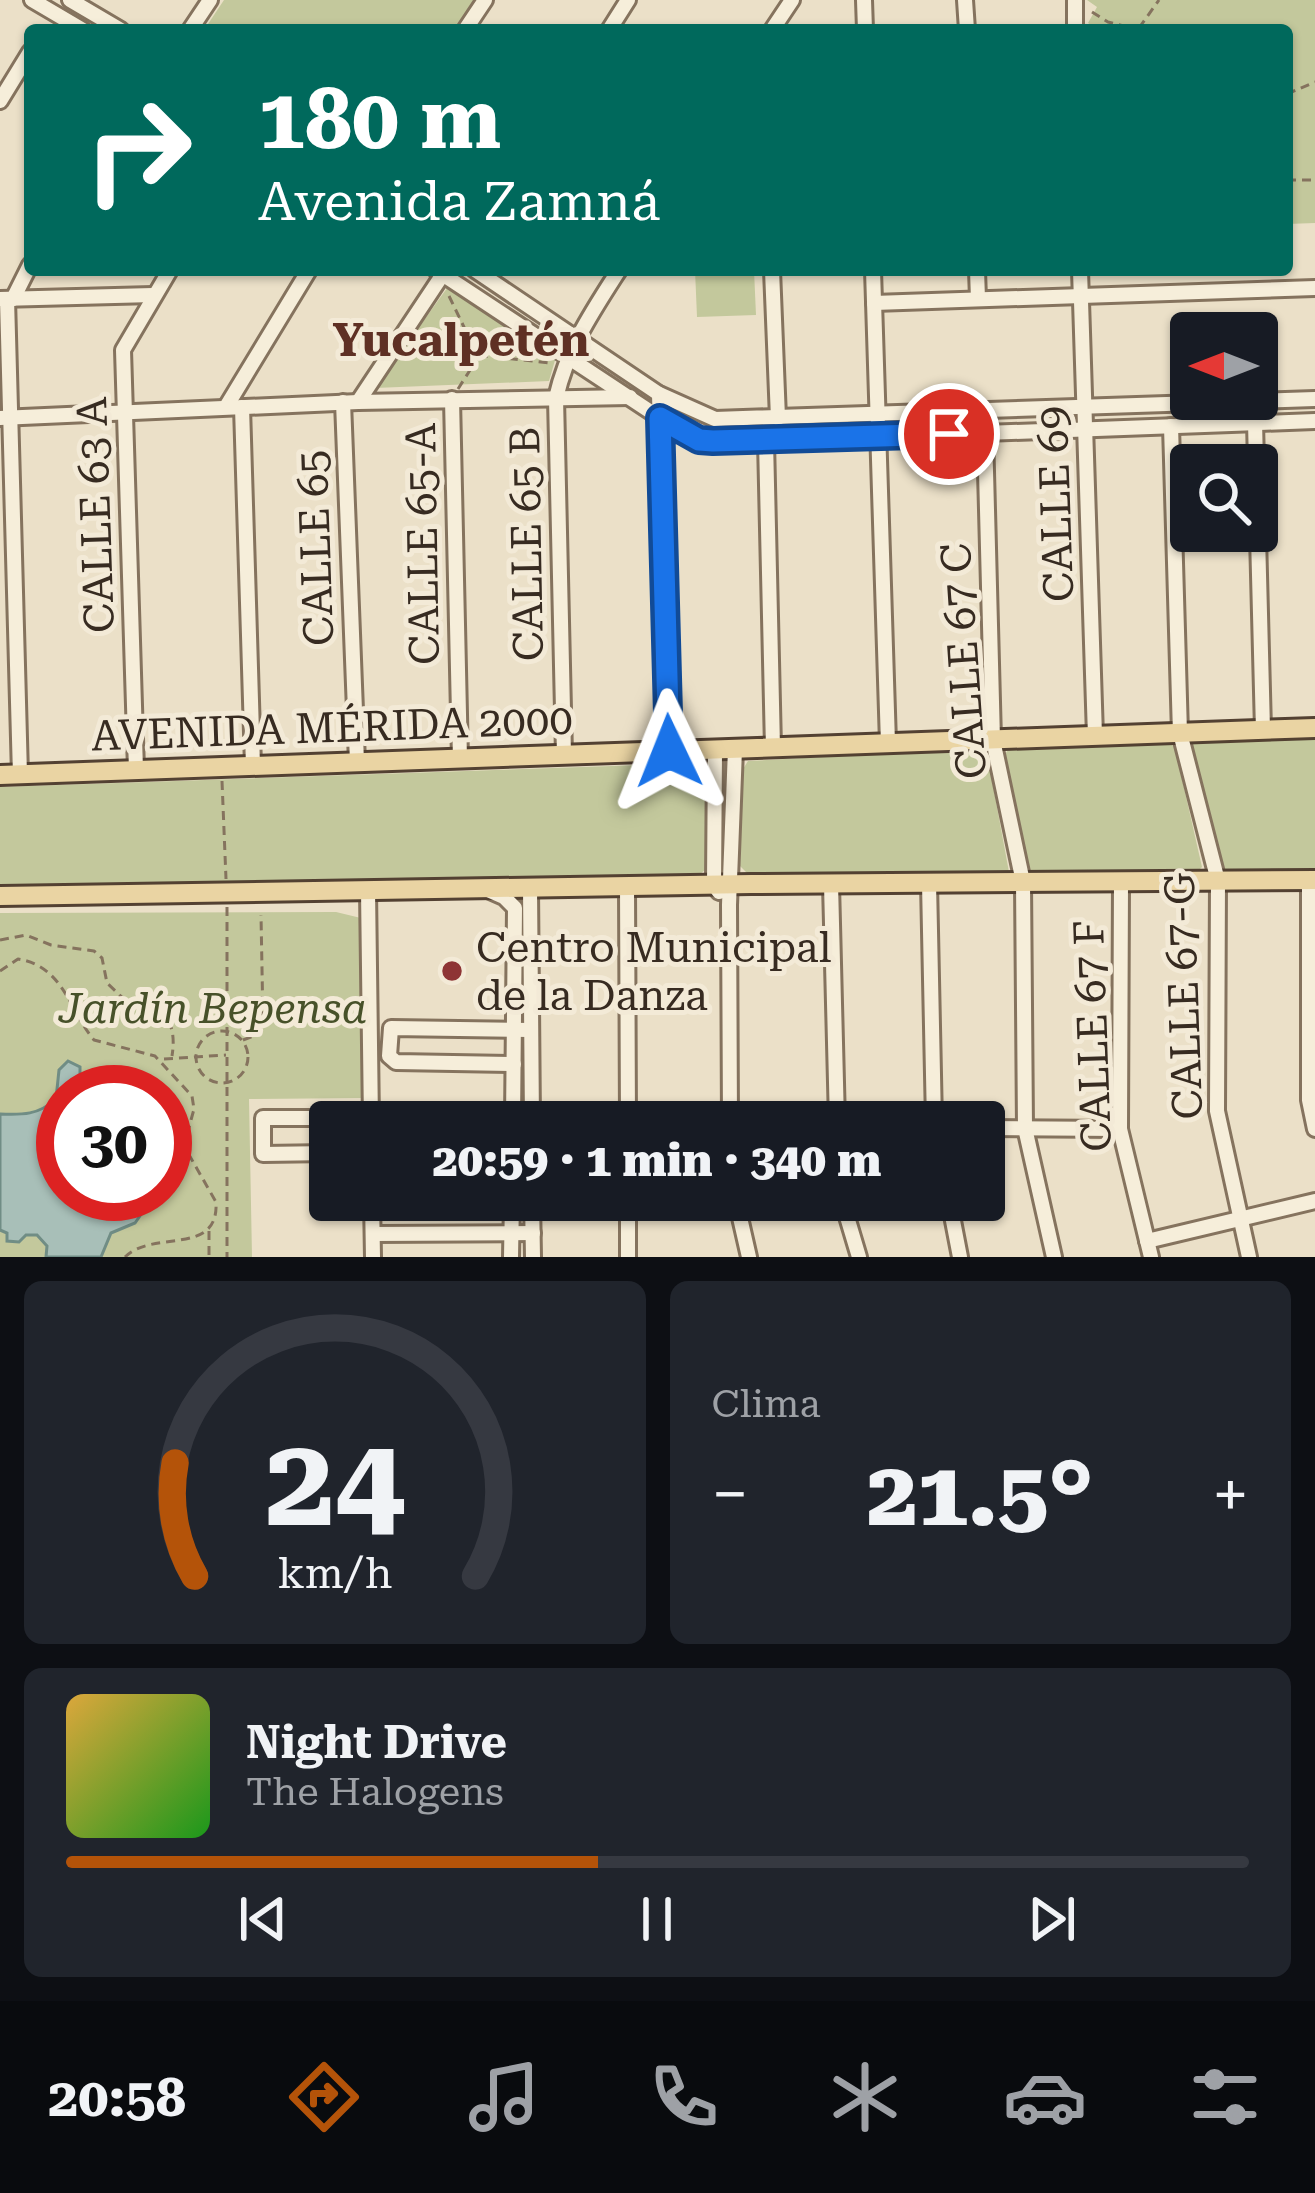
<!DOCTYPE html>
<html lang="es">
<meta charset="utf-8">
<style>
body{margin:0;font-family:"Roboto Serif",serif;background:#20242c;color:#f1f3f6;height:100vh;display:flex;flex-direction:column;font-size:45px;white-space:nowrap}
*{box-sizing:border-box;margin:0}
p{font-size:39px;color:#9ea1a6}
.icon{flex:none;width:66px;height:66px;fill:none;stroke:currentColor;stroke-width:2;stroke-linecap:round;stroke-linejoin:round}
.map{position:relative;height:1257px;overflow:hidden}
.drawer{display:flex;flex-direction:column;gap:24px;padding:24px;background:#0d0f14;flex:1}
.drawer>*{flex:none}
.guide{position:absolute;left:24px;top:24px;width:1269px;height:252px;border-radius:12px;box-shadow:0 3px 9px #0004;background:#00695c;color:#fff;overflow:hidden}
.needle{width:78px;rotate:270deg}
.controls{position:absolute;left:1170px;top:312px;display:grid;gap:24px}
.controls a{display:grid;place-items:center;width:108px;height:108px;border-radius:12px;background:#171b24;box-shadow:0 3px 9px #0004;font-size:60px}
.speed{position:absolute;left:36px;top:1065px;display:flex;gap:24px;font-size:60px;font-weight:700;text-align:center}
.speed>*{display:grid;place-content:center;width:156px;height:156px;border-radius:50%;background:#171b24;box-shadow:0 3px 9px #0004;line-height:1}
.speed .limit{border:18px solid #d22;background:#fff;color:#111}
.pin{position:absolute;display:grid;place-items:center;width:102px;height:102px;color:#fff;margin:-51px;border:6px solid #fff;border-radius:50%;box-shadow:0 3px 12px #0007}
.me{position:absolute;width:132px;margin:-66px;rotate:358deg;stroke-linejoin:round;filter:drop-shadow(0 0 9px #0008)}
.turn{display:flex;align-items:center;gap:42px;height:252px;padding:0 36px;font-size:54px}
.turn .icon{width:156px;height:156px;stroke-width:2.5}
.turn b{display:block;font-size:84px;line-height:102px}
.big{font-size:90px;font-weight:800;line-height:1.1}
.drawer .tile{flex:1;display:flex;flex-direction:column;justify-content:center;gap:18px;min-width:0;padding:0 42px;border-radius:18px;background:#20242c}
.drawer .dial{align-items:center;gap:0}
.dial svg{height:312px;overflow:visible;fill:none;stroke:#363941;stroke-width:7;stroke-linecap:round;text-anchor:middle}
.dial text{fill:#f1f3f6;stroke:none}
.song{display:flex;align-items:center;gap:36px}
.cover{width:144px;height:144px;border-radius:18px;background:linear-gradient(135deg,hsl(40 70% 55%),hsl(120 70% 35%))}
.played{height:12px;border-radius:6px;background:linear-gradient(90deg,#b45309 45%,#363941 45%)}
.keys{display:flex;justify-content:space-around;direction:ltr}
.heat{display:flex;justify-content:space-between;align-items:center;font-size:66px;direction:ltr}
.drawer .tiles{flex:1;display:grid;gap:24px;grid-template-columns:1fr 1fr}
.tile:last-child{grid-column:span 2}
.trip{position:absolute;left:309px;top:1101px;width:696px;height:120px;border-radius:12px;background:#171b24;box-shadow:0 3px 9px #0004;font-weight:800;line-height:120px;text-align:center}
.tabs{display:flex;height:192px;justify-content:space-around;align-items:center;background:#090b0e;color:#9ea1a6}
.tabs .icon{width:84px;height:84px}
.tabs .selected{color:#b45309}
.tabs b{font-size:54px;color:#f1f3f6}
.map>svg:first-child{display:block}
.green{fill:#c3c89c;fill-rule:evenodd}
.water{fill:#a8bfb8;stroke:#708d85;stroke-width:3}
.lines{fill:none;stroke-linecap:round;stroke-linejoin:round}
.minor-casing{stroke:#85735e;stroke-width:20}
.major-casing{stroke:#534132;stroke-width:24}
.path{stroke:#85735e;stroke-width:3;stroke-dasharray:9 6;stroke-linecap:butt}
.minor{stroke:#f6eeda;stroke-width:14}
.major{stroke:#ead4a3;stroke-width:18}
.route-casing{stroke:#114b97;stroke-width:30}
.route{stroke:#1a73e8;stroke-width:21}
.poi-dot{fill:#8e3435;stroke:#f3ead7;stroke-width:4.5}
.labels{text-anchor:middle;stroke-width:10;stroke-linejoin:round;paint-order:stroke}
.street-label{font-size:42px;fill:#372b21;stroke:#f3ead7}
.poi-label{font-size:42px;fill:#372b21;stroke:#f3ead7;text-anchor:start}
.park-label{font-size:42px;font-style:italic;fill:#475129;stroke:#f3ead7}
.neighbourhood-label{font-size:45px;font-weight:bold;fill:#5f3024;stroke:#f3ead7}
</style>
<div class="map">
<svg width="1315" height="1257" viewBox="0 0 1315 1257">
<rect width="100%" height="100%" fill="#ebe0c8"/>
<g class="green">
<path d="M224 0H475L455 30H204Z"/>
<path d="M1087 0H1315V223L1287 224V30H1099L1088 23 1097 7Z"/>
<path d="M695 270H754L756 315 697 317Z"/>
<path d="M450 284 558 350 549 381 375 388Z"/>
<path d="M1315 738V871L1220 872 1188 743Z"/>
<path d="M1170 743 1175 748 1202 867 1197 872 1035 874 1028 869 1005 754 1008 750Z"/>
<path d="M986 748 1009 872 750 876 740 866 743 769 748 761Z"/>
<path d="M701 763 707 767 705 870 700 874 0 890V787Z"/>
<path d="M336 912 365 919 366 1098 249 1099 252 1257H0V913ZM63 1092H165V1194H63Z"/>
</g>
<path class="water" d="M68 1061 80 1067V1092H63V1194H128V1200L144 1210 135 1223 111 1233 101 1257H46L47 1246 37 1235H26L19 1242 7 1241V1233L0 1230V1114C22 1115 39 1115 56 1099L59 1070Z"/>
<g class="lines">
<g class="minor-casing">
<g id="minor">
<path d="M32 0 83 30"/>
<path d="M70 0 121 30"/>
<path d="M864 0 865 30"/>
<path d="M965 0 967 30"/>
<path d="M1075 1V30"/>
<path d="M190 30 210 0"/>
<path d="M465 30 485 0"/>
<path d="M609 30 628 0"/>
<path d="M772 30 792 0"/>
<path d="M0 101 30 52"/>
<path d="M436 270 660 418 699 440 766 441 1315 421"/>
<path d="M475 270 659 394 715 419 1315 399"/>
<path d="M772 270 778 418"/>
<path d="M873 270 888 743"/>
<path d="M977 270 978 299"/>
<path d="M1080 270 1095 736"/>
<path d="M0 299 153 295"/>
<path d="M7 299 20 775"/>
<path d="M13 299 30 265"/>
<path d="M874 303 1315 288"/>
<path d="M659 394 669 751"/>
<path d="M452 399 460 759"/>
<path d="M343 402 357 762"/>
<path d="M358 402 445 271"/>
<path d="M226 407 309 270"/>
<path d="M242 407 253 766"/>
<path d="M0 418 358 402 630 397"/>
<path d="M1255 421 1256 465"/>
<path d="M1171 426 1180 733 1218 881 1217 1111 1249 1257"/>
<path d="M985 433 993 740 1023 882 1025 1128 1054 1257"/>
<path d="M766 441 773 748"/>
<path d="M1257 497 1263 730"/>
<path d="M715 750 714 885 719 892"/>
<path d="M564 755 556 398C567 349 592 312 619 270"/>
<path d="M136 770 123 350 170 270"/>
<path d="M1309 880V1100L1315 1129"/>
<path d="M1121 882 1120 1129 1151 1257"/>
<path d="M929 883 934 1122"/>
<path d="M831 884 837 1122"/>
<path d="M627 886 628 1122"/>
<path d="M530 888 532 1122"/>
<path d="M368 890 371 1122"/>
<path d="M488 890 504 897 515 908 513 1122"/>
<path d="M514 1064 396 1062 389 1056 391 1028 531 1030"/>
<path d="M334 1118 521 1115"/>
<path d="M730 1122 729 905 735 749"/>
<path d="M984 1128 1120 1129"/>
<path d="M330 1153 263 1154V1118H334V1122"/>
<path d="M372 1200 373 1257"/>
<path d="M532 1200 533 1257"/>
<path d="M628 1200V1257"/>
<path d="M736 1200 749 1257"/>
<path d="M842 1200 859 1257"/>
<path d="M949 1200 960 1257"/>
<path d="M373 1234 533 1233"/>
<path d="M1147 1241 1315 1201"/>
<path d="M511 1257 512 1200"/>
</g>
</g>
<g class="major-casing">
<g id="major">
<path d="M0 775 1315 728"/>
<path d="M0 896 751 884 1315 880"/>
</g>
</g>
<g class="path">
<path d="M1092 12 1108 22 1139 30"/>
<path d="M1139 28 1159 0"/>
<path d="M1287 94 1315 82"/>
<path d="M1287 180H1315"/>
<path d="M449 296 476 352"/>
<path d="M404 354 477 355 550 363"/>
<path d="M458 389 498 326"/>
<path d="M222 781 226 879"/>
<path d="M227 907V1257"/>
<path d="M0 940 26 935 51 945 94 951 102 958 107 983 127 1002 141 1008 158 1007C173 1021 175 1037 172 1056"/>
<path d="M0 971 18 959C64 966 70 1012 94 1040L155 1056 192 1096 194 1109 184 1146 216 1202C219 1257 153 1229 125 1257"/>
<circle cx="222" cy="1057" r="26"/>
<path d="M243 1040 254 1036 263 1022 261 915"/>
<path d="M164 1059 226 1055"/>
<path d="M209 1231V1257"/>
</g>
<use href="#minor" class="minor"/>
<use href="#major" class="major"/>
</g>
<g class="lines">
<g class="route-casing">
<path id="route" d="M669 751 660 418 699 440 713 441 949 434"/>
</g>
<use href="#route" class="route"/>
</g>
<circle class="poi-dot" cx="452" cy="971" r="12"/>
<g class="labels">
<g class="street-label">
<text transform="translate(1055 504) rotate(-92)" y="15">CALLE 69</text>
<text transform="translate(95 515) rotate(-92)" y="15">CALLE 63 A</text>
<text transform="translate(422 544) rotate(-91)" y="15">CALLE 65-A</text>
<text transform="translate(526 544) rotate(-91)" y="15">CALLE 65 B</text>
<text transform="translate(315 548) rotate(-92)" y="15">CALLE 65</text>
<text transform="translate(963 661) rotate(-94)" y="15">CALLE 67 C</text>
<text transform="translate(332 727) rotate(-2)" y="15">AVENIDA MÉRIDA 2000</text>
<text transform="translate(1183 996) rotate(-92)" y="15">CALLE 67-G</text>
<text transform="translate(1092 1036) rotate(-92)" y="15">CALLE 67 F</text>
</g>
<g class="poi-label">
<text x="476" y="962">Centro Municipal<tspan x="476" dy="48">de la Danza</tspan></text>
</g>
<g class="park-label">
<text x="213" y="1023">Jardín Bepensa</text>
</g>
<g class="neighbourhood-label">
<text x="461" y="356">Yucalpetén</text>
</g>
</g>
</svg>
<div class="controls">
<a><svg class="needle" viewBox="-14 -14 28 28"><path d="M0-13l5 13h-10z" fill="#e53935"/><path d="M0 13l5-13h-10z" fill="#9ea1a6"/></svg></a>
<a><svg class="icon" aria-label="search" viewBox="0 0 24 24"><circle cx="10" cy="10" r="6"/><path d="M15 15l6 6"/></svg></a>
</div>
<div class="speed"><div class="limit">30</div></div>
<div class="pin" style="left:949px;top:434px;background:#d93025"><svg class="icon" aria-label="arrive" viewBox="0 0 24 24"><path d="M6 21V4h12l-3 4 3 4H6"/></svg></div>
<svg class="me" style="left:669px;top:751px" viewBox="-20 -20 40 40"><path d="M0-17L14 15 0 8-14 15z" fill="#1a73e8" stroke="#fff" stroke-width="4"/></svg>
<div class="trip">20:59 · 1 min · 340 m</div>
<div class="guide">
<div class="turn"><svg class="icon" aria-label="right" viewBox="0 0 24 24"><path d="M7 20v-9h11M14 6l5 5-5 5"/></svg><div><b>180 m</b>Avenida Zamná</div></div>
</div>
</div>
<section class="drawer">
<div class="tiles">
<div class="tile dial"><svg viewBox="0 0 100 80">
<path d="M14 69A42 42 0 1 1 86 69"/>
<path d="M14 69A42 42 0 0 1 9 40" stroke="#b45309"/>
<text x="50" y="56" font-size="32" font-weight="700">24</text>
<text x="50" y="72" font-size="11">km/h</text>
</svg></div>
<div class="tile"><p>Clima</p>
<div class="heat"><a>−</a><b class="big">21.5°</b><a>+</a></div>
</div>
<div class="tile">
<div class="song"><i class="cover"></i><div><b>Night Drive</b><p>The Halogens</p></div></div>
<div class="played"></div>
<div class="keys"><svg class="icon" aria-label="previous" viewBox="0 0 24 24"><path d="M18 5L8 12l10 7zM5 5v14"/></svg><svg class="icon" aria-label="pause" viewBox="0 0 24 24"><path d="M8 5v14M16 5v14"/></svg><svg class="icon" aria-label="next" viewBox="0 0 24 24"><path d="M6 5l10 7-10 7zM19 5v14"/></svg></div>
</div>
</div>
</section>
<nav class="tabs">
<b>20:58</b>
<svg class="icon selected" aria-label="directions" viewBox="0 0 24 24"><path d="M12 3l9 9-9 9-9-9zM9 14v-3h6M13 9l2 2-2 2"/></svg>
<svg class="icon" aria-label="music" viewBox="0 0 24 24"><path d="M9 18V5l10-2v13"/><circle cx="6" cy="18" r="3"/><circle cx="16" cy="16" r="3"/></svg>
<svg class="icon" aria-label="phone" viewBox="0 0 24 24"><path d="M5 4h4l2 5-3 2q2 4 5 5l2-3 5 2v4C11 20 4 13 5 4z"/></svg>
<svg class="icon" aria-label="climate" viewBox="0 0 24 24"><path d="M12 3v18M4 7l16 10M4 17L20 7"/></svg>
<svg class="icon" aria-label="car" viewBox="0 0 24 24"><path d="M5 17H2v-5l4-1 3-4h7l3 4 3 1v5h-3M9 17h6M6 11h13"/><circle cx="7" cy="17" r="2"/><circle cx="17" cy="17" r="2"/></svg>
<svg class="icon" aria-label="filters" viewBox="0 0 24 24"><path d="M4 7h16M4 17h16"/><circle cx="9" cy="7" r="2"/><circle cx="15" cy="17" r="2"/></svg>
</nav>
